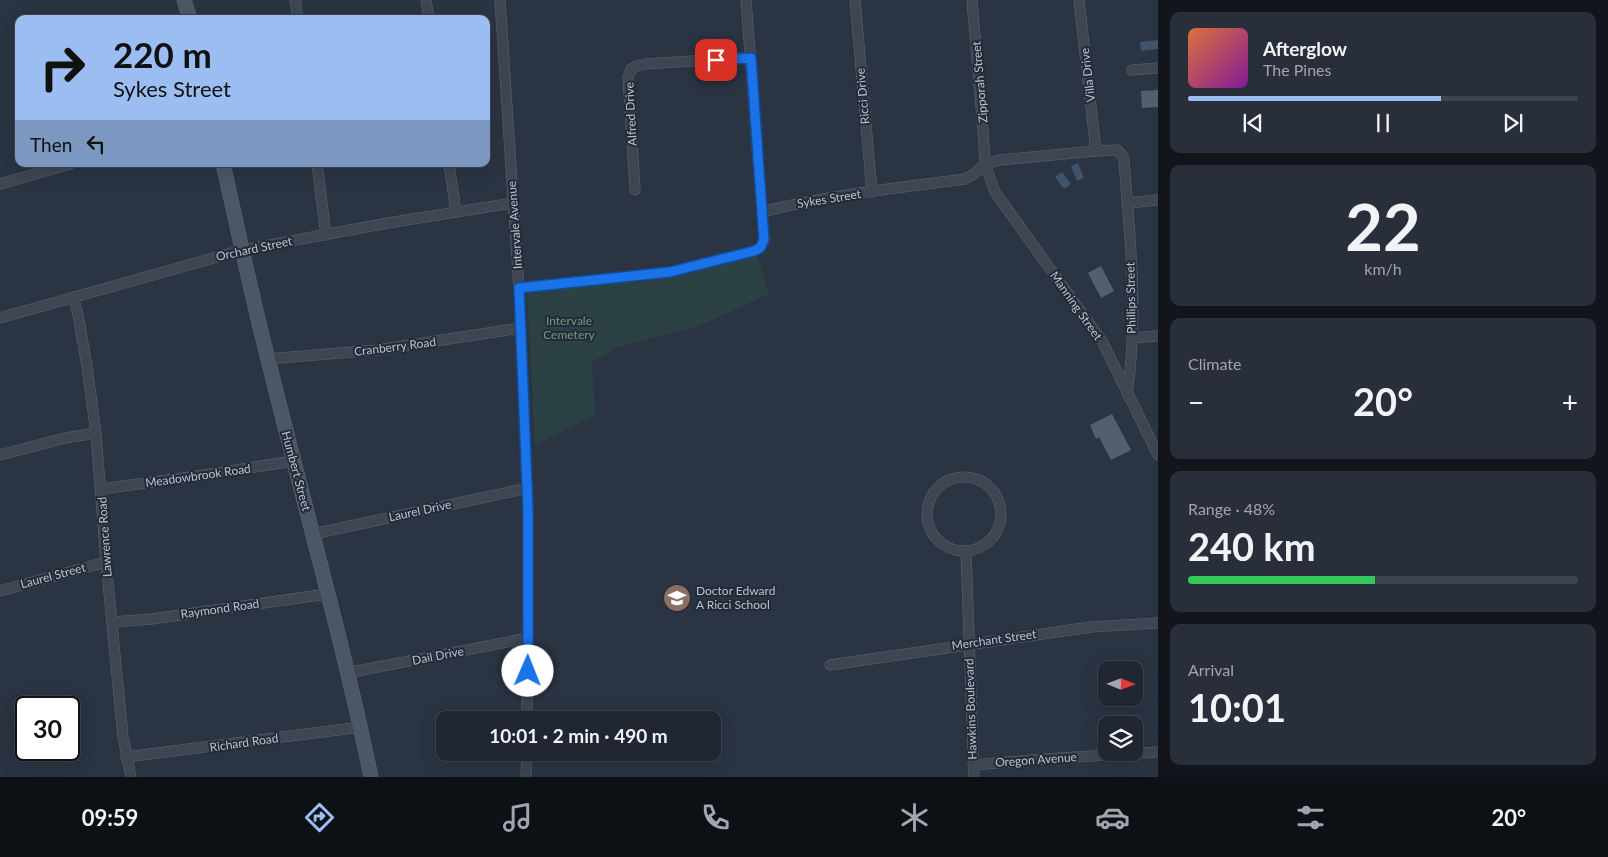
<!DOCTYPE html>
<meta charset="utf-8">
<style>
body{margin:0;font-family:Lato,sans-serif;background:#282f3a;color:#f1f3f6;height:100vh;display:flex;flex-direction:column;font-size:19px;white-space:nowrap}
*{box-sizing:border-box;margin:0}
p{font-size:16px;color:#a2a5ac}
.icon{flex:none;width:28px;height:28px;fill:none;stroke:currentColor;stroke-width:2;stroke-linecap:round;stroke-linejoin:round}
.map{position:relative;flex:1;overflow:hidden}
.side{display:flex;flex-direction:column;gap:12px;padding:12px;background:#12151c;width:450px}
.side>*{flex:none}
.top-card{position:absolute;left:15px;top:15px;width:475px;height:152px;border-radius:10px;box-shadow:0 5px 20px #0002,0 0 0 1px #3d444d;background:#9bbdf1;color:#111;overflow:hidden}
.needle{width:32px;rotate:91deg}
.fabs{position:absolute;left:1098px;top:661px;display:grid;gap:10px}
.fabs a{display:grid;place-items:center;width:45px;height:45px;border-radius:10px;background:#202732;box-shadow:0 5px 20px #0002,0 0 0 1px #3d444d;font-size:25px}
.speed{position:absolute;left:15px;top:696px;display:flex;gap:10px;font-size:25px;font-weight:700;text-align:center}
.speed>*{display:grid;place-content:center;width:65px;height:65px;border-radius:50%;background:#202732;box-shadow:0 5px 20px #0002,0 0 0 1px #3d444d;line-height:1}
.speed .limit{border:2px solid #111;border-radius:8px;background:#fff;color:#111}
.pin{position:absolute;display:grid;place-items:center;width:42px;height:42px;color:#fff;margin:-21px;border-radius:10px;box-shadow:0 2px 8px #0006}
.me{position:absolute;width:55px;margin:-28px;rotate:1deg;stroke-linejoin:round;filter:drop-shadow(0 0 4px #0008)}
.turn{display:flex;align-items:center;gap:18px;height:105px;padding:0 15px;font-size:22px}
.turn .icon{width:65px;height:65px;stroke-width:2.5}
.turn b{display:block;font-size:35px;line-height:42px}
.then{display:flex;align-items:center;height:48px;padding:0 15px;background:#0003;gap:10px;font-size:19px}
.big{font-size:38px;font-weight:700;line-height:1.1}
.side .card{flex:1;display:flex;flex-direction:column;justify-content:center;gap:8px;min-width:0;padding:0 18px;border-radius:10px;background:#282f3a}
.side .dial{align-items:center;gap:0}
.dial b{font-size:65px;line-height:1}
.song{display:flex;align-items:center;gap:15px}
.cover{width:60px;height:60px;border-radius:8px;background:linear-gradient(135deg,hsl(20 70% 55%),hsl(290 70% 35%))}
.played{height:5px;border-radius:2px;background:linear-gradient(90deg,#9bbdf1 65%,#3d444d 65%)}
.keys{display:flex;justify-content:space-around;direction:ltr}
.heat{display:flex;justify-content:space-between;align-items:center;font-size:28px;direction:ltr}
.charge{height:8px;border-radius:4px;background:linear-gradient(90deg,#34c759 48%,#3d444d 0)}
.trip{position:absolute;left:436px;top:711px;width:285px;height:50px;border-radius:10px;background:#202732;box-shadow:0 5px 20px #0002,0 0 0 1px #3d444d;font-weight:700;line-height:50px;text-align:center}
.dock{display:flex;height:80px;justify-content:space-around;align-items:center;background:#0d1014;color:#a2a5ac}
.dock .icon{width:35px;height:35px}
.dock .current{color:#9bbdf1}
.dock b{font-size:22px;color:#f1f3f6}
main{display:flex;flex:1;min-height:0}
.map>svg:first-child{display:block}
.green{fill:#2c4143}
.water{fill:#41536a}
.building{fill:#535f6d}
.lines{fill:none;stroke-linecap:round;stroke-linejoin:round}
.street-casing{stroke:#5c646f;stroke-width:11}
.secondary-casing{stroke:#5c646f;stroke-width:15}
.street{stroke:#3e4652;stroke-width:10}
.secondary{stroke:#4c5665;stroke-width:14}
.route-casing{stroke:#114b97;stroke-width:12}
.route{stroke:#1a73e8;stroke-width:9}
.labels{text-anchor:middle;stroke-width:4;stroke-linejoin:round;paint-order:stroke}
.street-label{font-size:12px;fill:#bbc2cc;stroke:#232b38}
.park-label{font-size:12px;fill:#749b7d;stroke:#232b38}
.poi-label{font-size:12px;fill:#bbc2cc;stroke:#232b38;text-anchor:start}
</style>
<main>
<div class="map">
<svg width="1158" height="777" viewBox="0 0 1158 777">
<rect width="100%" height="100%" fill="#2a3442"/>
<path class="green" d="M757 255 769 294 699 326 618 347 592 362 595 415 535 445 527 292 616 281 637 283 691 274 704 267Z"/>
<g class="water">
<path d="M1158 40V49L1141 51 1140 42Z"/>
<path d="M1078 163 1084 178 1077 181 1071 166Z"/>
<path d="M1062 172 1071 184 1064 189 1055 177Z"/>
</g>
<g class="building">
<path d="M1158 90V107L1142 108 1141 91Z"/>
<path d="M1101 266 1114 291 1101 298 1088 273Z"/>
<path d="M1112 414 1131 450 1111 460 1099 437 1096 439 1090 425Z"/>
</g>
<g class="lines">
<g class="street-casing">
<g id="street">
<path d="M295 0 298 19"/>
<path d="M426 0 429 19"/>
<path d="M500 0 519 288 528 510 527 720"/>
<path d="M855 0 872 192"/>
<path d="M972 0 983 130 985 164 995 192 1102 341 1158 455"/>
<path d="M1079 0 1096 151"/>
<path d="M1132 70 1158 68"/>
<path d="M317 164 326 235"/>
<path d="M449 164 456 212"/>
<path d="M0 184 70 164"/>
<path d="M635 190 628 78 631 69 637 66 646 64 751 57"/>
<path d="M1127 203 1158 200"/>
<path d="M762 212C828 195 897 188 965 179L974 174 985 164 1000 160 1096 151 1117 150 1122 155 1124 160C1130 238 1139 317 1127 394"/>
<path d="M519 288 670 272 754 251 760 248 764 240 746 0"/>
<path d="M73 297 78 314 87 367 96 433 106 562 123 737 131 777"/>
<path d="M0 318 242 250 388 223 513 203"/>
<path d="M1132 338 1158 336"/>
<path d="M267 359 377 350 521 328"/>
<path d="M0 455 65 438 96 433"/>
<circle cx="964" cy="514" r="37"/>
<path d="M101 489 197 476 294 461"/>
<path d="M313 534 528 488"/>
<path d="M966 551 974 777"/>
<path d="M0 591 106 562"/>
<path d="M112 622 152 619 327 594"/>
<path d="M830 665 1091 627 1158 623"/>
<path d="M347 673 528 638"/>
<path d="M126 757 361 727"/>
<path d="M973 765 1043 759 1158 752"/>
<path d="M526 777 527 752"/>
</g>
</g>
<g class="secondary-casing">
<g id="secondary">
<path d="M184 0 190 19"/>
<path d="M223 164C238 229 251 294 268 359 302 498 342 637 371 777"/>
</g>
</g>
<use href="#street" class="street"/>
<use href="#secondary" class="secondary"/>
</g>
<g class="lines">
<g class="route-casing">
<path id="route" d="M528 671V510L519 288 670 272 754 251 760 248 764 240 751 58 716 60"/>
</g>
<use href="#route" class="route"/>
</g>
<defs>
<g id="school-disc" transform="scale(1.4375)"><circle r="9.5" fill="#8d6e63" stroke="#232b38"/><path d="M0-5L7-2L0 1L-7-2ZM-4 1L0 2.5L4 1V4Q0 6-4 4Z" fill="#fff"/></g>
</defs>
<g fill-rule="evenodd">
<use href="#school-disc" x="677" y="598"/>
</g>
<g class="labels">
<g class="street-label">
<text transform="translate(1088 75) rotate(-97)" y="4">Villa Drive</text>
<text transform="translate(980 82) rotate(-95)" y="4">Zipporah Street</text>
<text transform="translate(863 96) rotate(-95)" y="4">Ricci Drive</text>
<text transform="translate(631 114) rotate(-93)" y="4">Alfred Drive</text>
<text transform="translate(829 199) rotate(-9)" y="4">Sykes Street</text>
<text transform="translate(515 225) rotate(-94)" y="4">Intervale Avenue</text>
<text transform="translate(254 249) rotate(-12)" y="4">Orchard Street</text>
<text transform="translate(1131 298) rotate(-91)" y="4">Phillips Street</text>
<text transform="translate(1076 306) rotate(55)" y="4">Manning Street</text>
<text transform="translate(395 347) rotate(-7)" y="4">Cranberry Road</text>
<text transform="translate(296 471) rotate(75)" y="4">Humbert Street</text>
<text transform="translate(198 476) rotate(-8)" y="4">Meadowbrook Road</text>
<text transform="translate(420 511) rotate(-12)" y="4">Laurel Drive</text>
<text transform="translate(105 537) rotate(-94)" y="4">Lawrence Road</text>
<text transform="translate(53 576) rotate(-15)" y="4">Laurel Street</text>
<text transform="translate(220 609) rotate(-8)" y="4">Raymond Road</text>
<text transform="translate(994 640) rotate(-8)" y="4">Merchant Street</text>
<text transform="translate(438 656) rotate(-11)" y="4">Dail Drive</text>
<text transform="translate(971 709) rotate(-92)" y="4">Hawkins Boulevard</text>
<text transform="translate(244 743) rotate(-8)" y="4">Richard Road</text>
<text transform="translate(1036 760) rotate(-4)" y="4">Oregon Avenue</text>
</g>
<g class="park-label">
<text x="569" y="325">Intervale<tspan x="569" dy="14">Cemetery</tspan></text>
</g>
<g class="poi-label">
<text x="696" y="595">Doctor Edward<tspan x="696" dy="14">A Ricci School</tspan></text>
</g>
</g>
</svg>
<div class="fabs">
<a><svg class="needle" viewBox="-14 -14 28 28"><path d="M0-13l5 13h-10z" fill="#e53935"/><path d="M0 13l5-13h-10z" fill="#a2a5ac"/></svg></a>
<a><svg class="icon" aria-label="layers" viewBox="0 0 24 24"><path d="M12 4l9 5-9 5-9-5zM3 14l9 5 9-5"/></svg></a>
</div>
<div class="speed"><div class="limit">30</div></div>
<div class="pin" style="left:716px;top:60px;background:#d93025"><svg class="icon" aria-label="arrive" viewBox="0 0 24 24"><path d="M6 21V4h12l-3 4 3 4H6"/></svg></div>
<svg class="me" style="left:528px;top:671px" viewBox="-20 -20 40 40"><circle r="19" fill="#fff"/><path d="M0-13L10 11 0 6-10 11z" fill="#1a73e8"/></svg>
<div class="trip">10:01 · 2 min · 490 m</div>
<div class="top-card">
<div class="turn"><svg class="icon" aria-label="right" viewBox="0 0 24 24"><path d="M7 20v-9h11M14 6l5 5-5 5"/></svg><div><b>220 m</b>Sykes Street</div></div>
<div class="then">Then<svg class="icon" aria-label="left" viewBox="0 0 24 24"><path d="M17 20v-9H6M10 6l-5 5 5 5"/></svg></div>
</div>
</div>
<section class="side">
<div class="card">
<div class="song"><i class="cover"></i><div><b>Afterglow</b><p>The Pines</p></div></div>
<div class="played"></div>
<div class="keys"><svg class="icon" aria-label="previous" viewBox="0 0 24 24"><path d="M18 5L8 12l10 7zM5 5v14"/></svg><svg class="icon" aria-label="pause" viewBox="0 0 24 24"><path d="M8 5v14M16 5v14"/></svg><svg class="icon" aria-label="next" viewBox="0 0 24 24"><path d="M6 5l10 7-10 7zM19 5v14"/></svg></div>
</div>
<div class="card dial"><b>22</b><p>km/h</p></div>
<div class="card"><p>Climate</p>
<div class="heat"><a>−</a><b class="big">20°</b><a>+</a></div>
</div>
<div class="card"><p>Range · 48%</p><b class="big">240 km</b><div class="charge"></div></div>
<div class="card"><p>Arrival</p><b class="big">10:01</b></div>
</section>
</main>
<nav class="dock">
<b>09:59</b>
<svg class="icon current" aria-label="directions" viewBox="0 0 24 24"><path d="M12 3l9 9-9 9-9-9zM9 14v-3h6M13 9l2 2-2 2"/></svg>
<svg class="icon" aria-label="music" viewBox="0 0 24 24"><path d="M9 18V5l10-2v13"/><circle cx="6" cy="18" r="3"/><circle cx="16" cy="16" r="3"/></svg>
<svg class="icon" aria-label="phone" viewBox="0 0 24 24"><path d="M5 4h4l2 5-3 2q2 4 5 5l2-3 5 2v4C11 20 4 13 5 4z"/></svg>
<svg class="icon" aria-label="climate" viewBox="0 0 24 24"><path d="M12 3v18M4 7l16 10M4 17L20 7"/></svg>
<svg class="icon" aria-label="car" viewBox="0 0 24 24"><path d="M5 17H2v-5l4-1 3-4h7l3 4 3 1v5h-3M9 17h6M6 11h13"/><circle cx="7" cy="17" r="2"/><circle cx="17" cy="17" r="2"/></svg>
<svg class="icon" aria-label="filters" viewBox="0 0 24 24"><path d="M4 7h16M4 17h16"/><circle cx="9" cy="7" r="2"/><circle cx="15" cy="17" r="2"/></svg>
<b>20°</b>
</nav>
